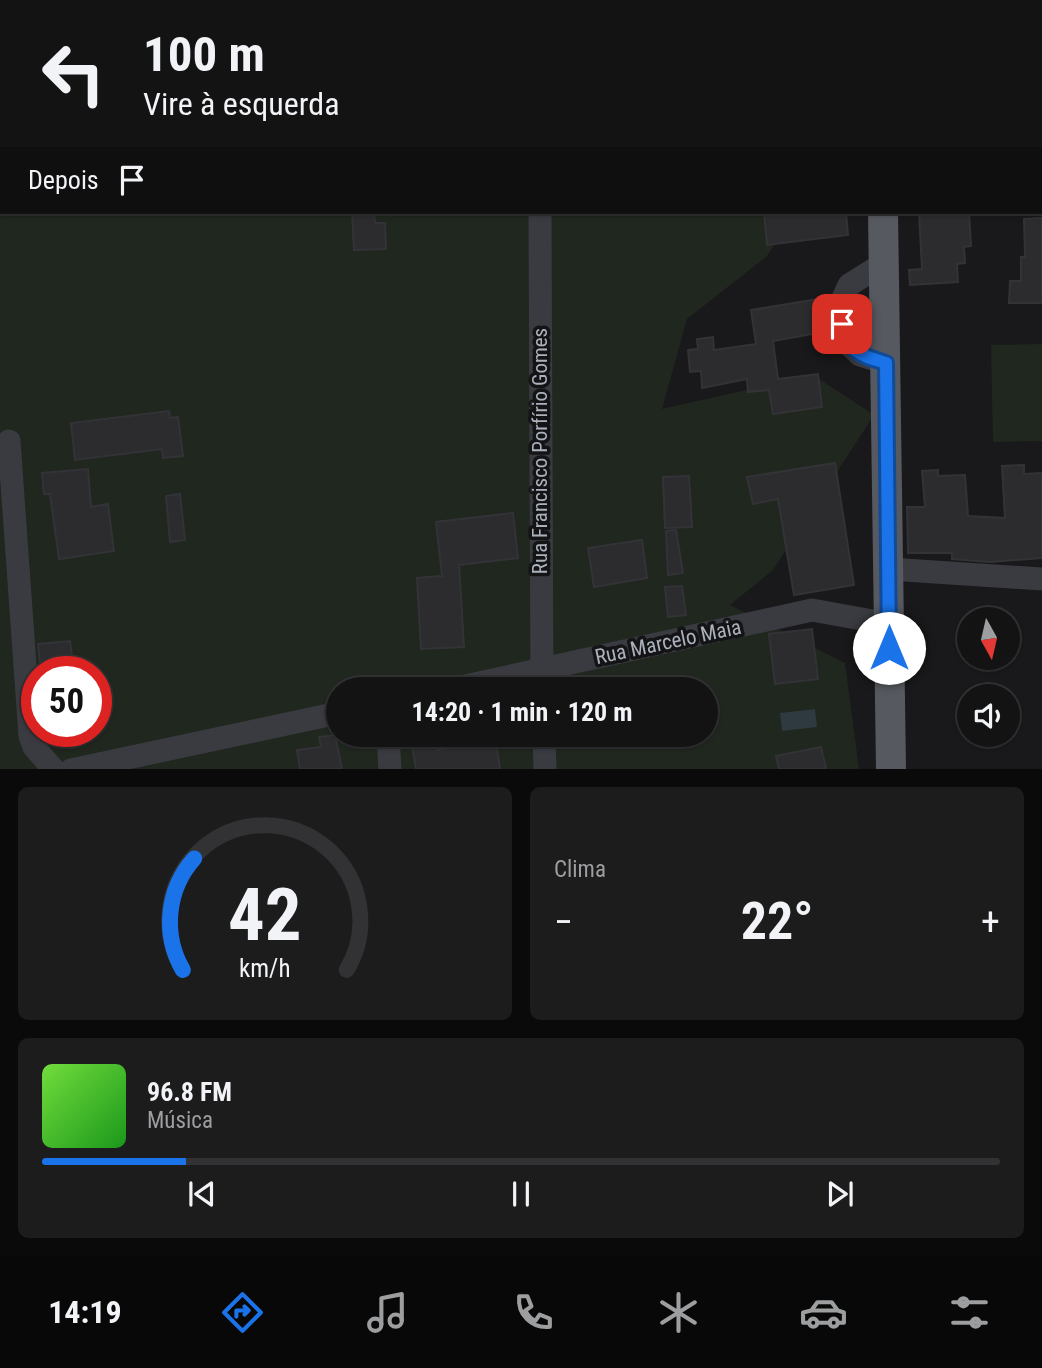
<!DOCTYPE html>
<html lang="pt">
<meta charset="utf-8">
<style>
body{margin:0;font-family:"Roboto Condensed",sans-serif;background:#1c1c1d;color:#f1f3f6;height:100vh;display:flex;flex-direction:column;font-size:26px;white-space:nowrap}
*{box-sizing:border-box;margin:0}
p{font-size:23px;color:#9d9ea0}
.icon{flex:none;width:38px;height:38px;fill:none;stroke:currentColor;stroke-width:2;stroke-linecap:round;stroke-linejoin:round}
.map{position:relative;height:769px;overflow:hidden}
.panel{display:flex;flex-direction:column;gap:18px;padding:18px;background:#0a0a0b;flex:1}
.panel>*{flex:none}
.guide{position:absolute;left:0px;top:0px;width:1043px;height:214px;box-shadow:0 2px 5px #0004,0 0 0 2px #323234;background:#131314;color:#f1f3f6;overflow:hidden}
.needle{width:46px;rotate:172deg}
.buttons{position:absolute;left:957px;top:607px;display:grid;gap:14px}
.buttons a{display:grid;place-items:center;width:63px;height:63px;border-radius:50%;background:#131314;box-shadow:0 2px 5px #0004,0 0 0 2px #323234;font-size:35px}
.speed{position:absolute;left:21px;top:656px;display:flex;gap:14px;font-size:35px;font-weight:700;text-align:center}
.speed>*{display:grid;place-content:center;width:91px;height:91px;border-radius:50%;background:#131314;box-shadow:0 2px 5px #0004,0 0 0 2px #323234;line-height:1}
.speed .limit{border:10px solid #d22;background:#fff;color:#111}
.pin{position:absolute;display:grid;place-items:center;width:60px;height:60px;color:#fff;margin:-30px;border-radius:14px;box-shadow:0 4px 10px #0006}
.me{position:absolute;width:77px;margin:-38px;rotate:0deg;stroke-linejoin:round;filter:drop-shadow(0 0 5px #0008)}
.turn{display:flex;align-items:center;gap:24px;height:147px;padding:0 28px;font-size:32px}
.turn .icon{width:91px;height:91px;stroke-width:2.5}
.turn b{display:block;font-size:49px;line-height:60px}
.then{display:flex;align-items:center;height:66px;padding:0 28px;background:#0003;gap:14px;font-size:26px}
.big{font-size:52px;font-weight:700;line-height:1.1}
.panel .card{flex:1;display:flex;flex-direction:column;justify-content:center;gap:10px;min-width:0;padding:0 24px;border-radius:10px;background:#1c1c1d}
.panel .dial{align-items:center;gap:0}
.dial svg{height:182px;overflow:visible;fill:none;stroke:#323234;stroke-width:7;stroke-linecap:round;text-anchor:middle}
.dial text{fill:#f1f3f6;stroke:none}
.song{display:flex;align-items:center;gap:21px}
.cover{width:84px;height:84px;border-radius:10px;background:linear-gradient(135deg,hsl(100 70% 55%),hsl(120 70% 35%))}
.played{height:7px;border-radius:4px;background:linear-gradient(90deg,#1a73e8 15%,#323234 15%)}
.keys{display:flex;justify-content:space-around;direction:ltr}
.heat{display:flex;justify-content:space-between;align-items:center;font-size:38px;direction:ltr}
.panel .tiles{flex:1;display:grid;gap:18px;grid-template-columns:1fr 1fr}
.card:last-child{grid-column:span 2}
.trip{position:absolute;left:326px;top:677px;width:392px;height:70px;border-radius:35px;background:#131314;box-shadow:0 2px 5px #0004,0 0 0 2px #323234;font-weight:700;line-height:70px;text-align:center}
.dock{display:flex;height:112px;justify-content:space-around;align-items:center;background:#080808;color:#9d9ea0}
.dock .icon{width:49px;height:49px}
.dock .on{color:#1a73e8}
.dock b{font-size:32px;color:#f1f3f6}
.map>svg:first-child{display:block}
.green{fill:#1f271f;fill-rule:evenodd}
.water{fill:#2f3940}
.building{fill:#2c2c2f;stroke:#333337;stroke-width:2}
.lines{fill:none;stroke-linecap:round;stroke-linejoin:round}
.minor{stroke:#3a3b40;stroke-width:23}
.major{stroke:#56595f;stroke-width:30}
.route-casing{stroke:#114b97;stroke-width:18}
.route{stroke:#1a73e8;stroke-width:12}
.labels{text-anchor:middle;stroke-width:7;stroke-linejoin:round;paint-order:stroke}
.street-label{font-size:21px;fill:#abb1bb;stroke:#141416}
</style>
<div class="map">
<svg width="1042" height="770" viewBox="0 0 1042 770">
<rect width="100%" height="100%" fill="#19191b"/>
<g class="green">
<path d="M0 0 767 2H2V212H798L766 257 687 319 662 409 813 375 874 415 773 570 730 605 845 663 859 769H0ZM37 672H96V732H37ZM338 690H705V735H338Z"/>
<path d="M1042 344V441L993 442 991 345Z"/>
</g>
<path class="water" d="M815 709 817 727 782 731 780 713Z"/>
<g class="building">
<path d="M352 212H374L375 223H385L386 249 354 250Z"/>
<path d="M764 212H846L848 235 767 245Z"/>
<path d="M919 212H969L971 246 964 247 965 263 957 264 958 282 910 285 909 270 922 269Z"/>
<path d="M1042 218V303H1009L1010 281H1021V257H1025L1024 219Z"/>
<path d="M824 298 829 331 773 341 778 379 818 374 822 407 773 414 769 390 748 392 747 379 702 388 701 371 690 372 688 350 698 349 697 339 713 337 714 350 756 344 751 310Z"/>
<path d="M169 411 170 418 178 417 183 456 163 458 162 449 75 460 71 423Z"/>
<path d="M835 463 854 585 794 595 778 499 753 504 747 477Z"/>
<path d="M1024 465V474L1042 473V558L990 562 952 559V553H908L907 507H925L922 471 938 470V476L965 475 968 516 1005 518 1002 466Z"/>
<path d="M88 469 91 507 108 504 114 551 59 559 50 494H44L42 473Z"/>
<path d="M689 476 692 527 665 528 663 477Z"/>
<path d="M180 494 185 540 170 542 166 496Z"/>
<path d="M513 513 518 558 459 565 464 647 421 649 417 578 442 576 436 522Z"/>
<path d="M676 530 683 573 668 575 666 531Z"/>
<path d="M642 540 647 578 594 587 588 548Z"/>
<path d="M682 586 686 615 668 617 665 587Z"/>
<path d="M812 629 818 679 775 684 769 634Z"/>
<path d="M70 641 74 672H41L38 644Z"/>
<path d="M335 735 342 769H300L297 750 321 747 319 737Z"/>
<path d="M410 735H435L438 750 467 745 465 735H495L500 769H416Z"/>
<path d="M821 747 826 769H779L776 756Z"/>
</g>
<g class="lines">
<g class="minor">
<path d="M540 0V2"/>
<path d="M540 212 542 690"/>
<path d="M884 263 849 285 839 307 846 342 860 355 886 363"/>
<path d="M9 441 30 736 34 747 54 770"/>
<path d="M889 569 1042 579"/>
<path d="M447 690 812 610 889 624"/>
<path d="M388 735 390 770"/>
<path d="M544 735 545 770"/>
<path d="M71 770 338 713"/>
</g>
<g class="major">
<path d="M879 0V2"/>
<path d="M883 212 891 770"/>
</g>
</g>
<g class="lines">
<g class="route-casing">
<path id="route" d="M842 324C849 353 860 355 886 363L889 648"/>
</g>
<use href="#route" class="route"/>
</g>
<g class="labels">
<g class="street-label">
<text transform="translate(540 451) rotate(-90)" y="7">Rua Francisco Porfírio Gomes</text>
<text transform="translate(668 642) rotate(-12)" y="7">Rua Marcelo Maia</text>
</g>
</g>
</svg>
<div class="buttons">
<a><svg class="needle" viewBox="-14 -14 28 28"><path d="M0-13l5 13h-10z" fill="#e53935"/><path d="M0 13l5-13h-10z" fill="#9d9ea0"/></svg></a>
<a><svg class="icon" aria-label="sound" viewBox="0 0 24 24"><path d="M4 9h4l5-4v14l-5-4H4zM17 9q2 3 0 6"/></svg></a>
</div>
<div class="speed"><div class="limit">50</div></div>
<div class="pin" style="left:842px;top:324px;background:#d93025"><svg class="icon" aria-label="arrive" viewBox="0 0 24 24"><path d="M6 21V4h12l-3 4 3 4H6"/></svg></div>
<svg class="me" style="left:889px;top:648px" viewBox="-20 -20 40 40"><circle r="19" fill="#fff"/><path d="M0-13L10 11 0 6-10 11z" fill="#1a73e8"/></svg>
<div class="trip">14:20 · 1 min · 120 m</div>
<div class="guide">
<div class="turn"><svg class="icon" aria-label="left" viewBox="0 0 24 24"><path d="M17 20v-9H6M10 6l-5 5 5 5"/></svg><div><b>100 m</b>Vire à esquerda</div></div>
<div class="then">Depois<svg class="icon" aria-label="arrive" viewBox="0 0 24 24"><path d="M6 21V4h12l-3 4 3 4H6"/></svg></div>
</div>
</div>
<section class="panel">
<div class="tiles">
<div class="card dial"><svg viewBox="0 0 100 80">
<path d="M14 69A42 42 0 1 1 86 69"/>
<path d="M14 69A42 42 0 0 1 19 20" stroke="#1a73e8"/>
<text x="50" y="56" font-size="32" font-weight="700">42</text>
<text x="50" y="72" font-size="11">km/h</text>
</svg></div>
<div class="card"><p>Clima</p>
<div class="heat"><a>−</a><b class="big">22°</b><a>+</a></div>
</div>
<div class="card">
<div class="song"><i class="cover"></i><div><b>96.8 FM</b><p>Música</p></div></div>
<div class="played"></div>
<div class="keys"><svg class="icon" aria-label="previous" viewBox="0 0 24 24"><path d="M18 5L8 12l10 7zM5 5v14"/></svg><svg class="icon" aria-label="pause" viewBox="0 0 24 24"><path d="M8 5v14M16 5v14"/></svg><svg class="icon" aria-label="next" viewBox="0 0 24 24"><path d="M6 5l10 7-10 7zM19 5v14"/></svg></div>
</div>
</div>
</section>
<nav class="dock">
<b>14:19</b>
<svg class="icon on" aria-label="directions" viewBox="0 0 24 24"><path d="M12 3l9 9-9 9-9-9zM9 14v-3h6M13 9l2 2-2 2"/></svg>
<svg class="icon" aria-label="music" viewBox="0 0 24 24"><path d="M9 18V5l10-2v13"/><circle cx="6" cy="18" r="3"/><circle cx="16" cy="16" r="3"/></svg>
<svg class="icon" aria-label="phone" viewBox="0 0 24 24"><path d="M5 4h4l2 5-3 2q2 4 5 5l2-3 5 2v4C11 20 4 13 5 4z"/></svg>
<svg class="icon" aria-label="climate" viewBox="0 0 24 24"><path d="M12 3v18M4 7l16 10M4 17L20 7"/></svg>
<svg class="icon" aria-label="car" viewBox="0 0 24 24"><path d="M5 17H2v-5l4-1 3-4h7l3 4 3 1v5h-3M9 17h6M6 11h13"/><circle cx="7" cy="17" r="2"/><circle cx="17" cy="17" r="2"/></svg>
<svg class="icon" aria-label="filters" viewBox="0 0 24 24"><path d="M4 7h16M4 17h16"/><circle cx="9" cy="7" r="2"/><circle cx="15" cy="17" r="2"/></svg>
</nav>
